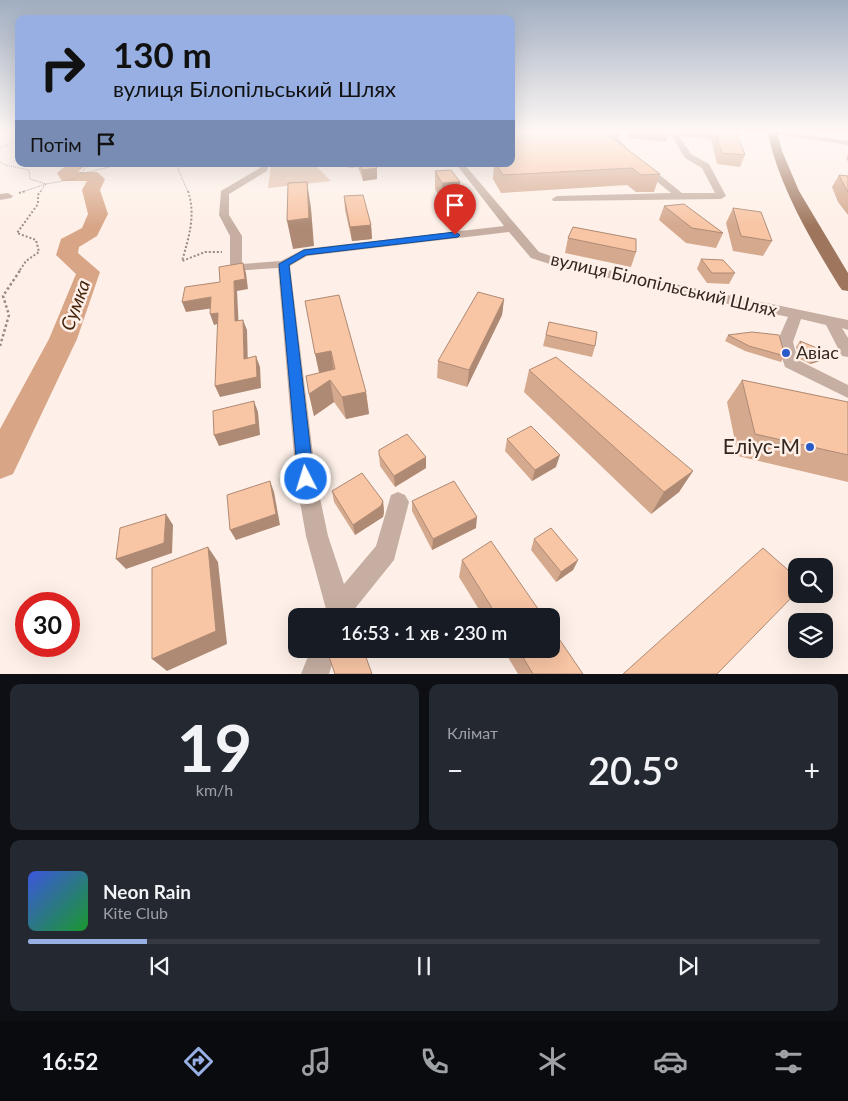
<!DOCTYPE html>
<html lang="uk">
<meta charset="utf-8">
<style>
body{margin:0;font-family:Lato,sans-serif;background:#242831;color:#f1f3f6;height:100vh;display:flex;flex-direction:column;font-size:19px;white-space:nowrap}
*{box-sizing:border-box;margin:0}
p{font-size:16px;color:#9ea1a6}
.icon{flex:none;width:28px;height:28px;fill:none;stroke:currentColor;stroke-width:2;stroke-linecap:round;stroke-linejoin:round}
.map{position:relative;height:674px;overflow:hidden}
.drawer{display:flex;flex-direction:column;gap:10px;padding:10px;background:#0d0f14;flex:1}
.drawer>*{flex:none}
.banner{position:absolute;left:15px;top:15px;width:500px;height:152px;border-radius:10px;box-shadow:0 5px 20px #0002;background:#97afe2;color:#111;overflow:hidden}
.controls{position:absolute;left:788px;top:558px;display:grid;gap:10px}
.controls a{display:grid;place-items:center;width:45px;height:45px;border-radius:10px;background:#171b24;box-shadow:0 5px 20px #0002;font-size:25px}
.speed{position:absolute;left:15px;top:592px;display:flex;gap:10px;font-size:25px;font-weight:700;text-align:center}
.speed>*{display:grid;place-content:center;width:65px;height:65px;border-radius:50%;background:#171b24;box-shadow:0 5px 20px #0002;line-height:1}
.speed .limit{border:8px solid #d22;background:#fff;color:#111}
.pin{position:absolute;display:grid;place-items:center;width:42px;height:42px;color:#fff;margin:-51px -21px;border-radius:50% 50% 50% 0;rotate:-45deg;box-shadow:0 0 5px #0007}
.pin .icon{rotate:45deg}
.me{position:absolute;width:55px;margin:-28px;rotate:355deg;stroke-linejoin:round;filter:drop-shadow(0 0 4px #0008)}
.turn{display:flex;align-items:center;gap:18px;height:105px;padding:0 15px;font-size:22px}
.turn .icon{width:65px;height:65px;stroke-width:2.5}
.turn b{display:block;font-size:35px;line-height:42px}
.then{display:flex;align-items:center;height:48px;padding:0 15px;background:#0003;gap:10px;font-size:19px}
.big{font-size:38px;font-weight:600;line-height:1.1}
.drawer .card{flex:1;display:flex;flex-direction:column;justify-content:center;gap:8px;min-width:0;padding:0 18px;border-radius:10px;background:#242831}
.drawer .dial{align-items:center;gap:0}
.dial b{font-size:65px;line-height:1}
.song{display:flex;align-items:center;gap:15px}
.cover{width:60px;height:60px;border-radius:8px;background:linear-gradient(135deg,hsl(230 70% 55%),hsl(130 70% 35%))}
.played{height:5px;border-radius:2px;background:linear-gradient(90deg,#97afe2 15%,#363941 15%)}
.keys{display:flex;justify-content:space-around;direction:ltr}
.heat{display:flex;justify-content:space-between;align-items:center;font-size:28px;direction:ltr}
.drawer .tiles{flex:1;display:grid;gap:10px;grid-template-columns:1fr 1fr}
.card:last-child{grid-column:span 2}
.trip{position:absolute;left:288px;top:608px;width:272px;height:50px;border-radius:10px;background:#171b24;box-shadow:0 5px 20px #0002;font-weight:600;line-height:50px;text-align:center}
.dock{display:flex;height:80px;justify-content:space-around;align-items:center;background:#090b0e;color:#9ea1a6}
.dock .icon{width:35px;height:35px}
.dock .current{color:#97afe2}
.dock b{font-size:22px;color:#f1f3f6}
.map>svg:first-child{display:block}
.green{fill:#e8c6b1}
.lines{fill:none;stroke-linecap:round;stroke-linejoin:round}
.river{fill:#d8a687;fill-rule:evenodd}
.path-far2{stroke:#988b83;stroke-width:1;stroke-dasharray:1 1;stroke-linecap:butt}
.path-far1{stroke:#988b83;stroke-width:2;stroke-dasharray:2 2;stroke-linecap:butt}
.path{stroke:#988b83;stroke-width:2.5;stroke-dasharray:2.5 2.5;stroke-linecap:butt}
.minor{fill:#c6afa2;fill-rule:evenodd}
.major{fill:#9e765d;fill-rule:evenodd}
.wall{fill:#d5a98e}
.shaded-wall{fill:#ae8a74}
.building{fill:#f8c5a5;stroke:#ae8a74}
.route{fill:#1a73e8;stroke:#114b97}
.poi-dot{fill:#285bc9;stroke:#fef0e8;stroke-width:2}
.labels{text-anchor:middle;stroke-width:5;stroke-linejoin:round;paint-order:stroke}
.street-label{font-size:18px;fill:#33271f;stroke:#fef0e8}
.poi-label{font-size:18px;fill:#33271f;stroke:#fef0e8;text-anchor:start}
.water-label{font-size:19px;font-style:italic;fill:#46240c;stroke:#fef0e8}
.near-poi-label{font-size:21px;fill:#33271f;stroke:#fef0e8;text-anchor:end}
</style>
<div class="map">
<svg width="848" height="674" viewBox="0 0 848 674">
<rect width="100%" height="100%" fill="#fef0e8"/>
<path class="green" d="M271 164H314L331 181 268 188Z"/>
<g class="lines">
<path class="river" d="M68 164H87L78 172H97L105 179 100 190 108 214 97 236 79 247 78 253 100 272 77 339 13 474 0 479V429L49 339 76 274 56 255 61 239 82 228 88 214 82 190 87 181H62L57 173Z"/>
<g class="path-far2">
<path d="M0 148 19 140"/>
<path d="M0 162 5 165 29 170 30 179 46 184 40 192"/>
<path d="M176 164 188 192"/>
<path d="M81 174 121 164"/>
<path d="M22 192 46 184 74 179 90 164"/>
</g>
<g class="path-far1">
<path d="M188 191C196 215 189 237 182 261L205 252H222"/>
<path d="M19 193 26 191"/>
<path d="M20 270 26 261 39 252 36 240 17 233 38 204V195L41 191"/>
</g>
<path class="path" d="M0 346 9 315 3 296 21 269"/>
<g class="minor">
<path d="M611 131H619L618 138 630 151 682 193H715L702 168 685 158 669 131H676L691 154 709 164 726 196 721 199 553 201 552 199 557 196 671 193 624 155 610 138Z"/>
<path d="M759 131H780L848 141V145Z"/>
<path d="M261 164H269L267 171 229 194V215L242 236V264L281 261 304 249 504 226 456 164H464L539 252 569 262 848 320V330L842 328 848 338V357L842 356 826 325 801 319 793 342 798 360 848 385V398L785 367 777 342 788 317 562 268 531 258 509 232 307 256 290 266 316 479 328 536 344 584 376 546 391 495 398 492 405 495 409 502 394 560 349 616H323L326 609 306 536 296 479 278 268 232 271 230 268V236L219 215 221 191 260 168Z"/>
<path d="M8 193 13 196 11 198 0 200V194Z"/>
<path d="M311 649H337L329 674H301Z"/>
</g>
<path class="major" d="M767 131H777L782 151 799 191 848 273V291L842 290 839 286C809 237 780 188 767 131Z"/>
</g>
<g class="wall">
<path d="M511 131 660 174 654 192H636L627 185 501 193 493 179 494 164H511Z"/>
<path d="M629 131H670L666 142 628 138Z"/>
<path d="M678 131H736L745 155 740 167 717 164 711 139 681 136Z"/>
<path d="M848 154V162L846 158Z"/>
<path d="M348 164H375L377 168V179L363 181 358 167 349 168Z"/>
<path d="M435 171 459 199 442 201 435 189Z"/>
<path d="M839 175 848 176V215L838 202 832 187Z"/>
<path d="M344 196 371 225 372 239 352 241 345 210Z"/>
<path d="M664 206 723 233 716 248 686 243 659 220Z"/>
<path d="M733 208 772 241 763 256 733 251 726 223Z"/>
<path d="M568 238 636 252 631 267 565 253Z"/>
<path d="M701 259 735 273 729 284 707 283 697 269Z"/>
<path d="M504 299 502 315 467 387 437 378 438 361Z"/>
<path d="M305 301 366 392 369 414 346 419 334 402 314 416 309 394 319 373Z"/>
<path d="M549 322 595 346 592 357 543 346Z"/>
<path d="M728 335 785 356 781 362 745 351 725 341Z"/>
<path d="M800 341 827 359 810 364 800 359 796 347Z"/>
<path d="M529 370 693 471 679 492 651 514 524 392Z"/>
<path d="M742 380 848 402V482L738 456 727 402Z"/>
<path d="M507 439 556 467 532 481 505 451Z"/>
<path d="M379 455 426 468 395 487 380 466Z"/>
<path d="M332 491 383 501 384 512 383 517 355 535 334 502Z"/>
<path d="M412 501 476 528 432 550 412 511Z"/>
<path d="M534 539 578 560 573 570 556 582 531 550Z"/>
<path d="M462 560 543 616H483L459 577Z"/>
<path d="M503 649H551L583 674H518Z"/>
</g>
<g class="shaded-wall">
<path d="M377 168V179L363 181 362 170Z"/>
<path d="M307 182 311 208 314 246 293 249 287 221Z"/>
<path d="M460 182 459 199 442 201V183Z"/>
<path d="M371 225 372 239 352 241 350 227Z"/>
<path d="M243 263 246 273 248 289 237 291 239 332 235 321 234 281Z"/>
<path d="M211 297 214 308 186 312 182 302Z"/>
<path d="M504 299 502 315 467 387 469 370Z"/>
<path d="M218 313 221 323 214 325 210 314Z"/>
<path d="M243 320 247 330 248 369 244 359Z"/>
<path d="M331 351 334 373 320 376 315 354Z"/>
<path d="M831 354 827 359 810 364 815 358Z"/>
<path d="M256 356 260 367 261 388 220 397 215 386Z"/>
<path d="M330 380 334 402 314 416 309 394Z"/>
<path d="M366 392 369 414 346 419 342 397Z"/>
<path d="M254 401 258 412 260 435 219 446 214 435Z"/>
<path d="M560 455 556 467 532 481 535 470Z"/>
<path d="M426 457V468L395 487 394 476Z"/>
<path d="M693 471 679 492 651 514 664 492Z"/>
<path d="M270 481 274 492 280 525 236 540 230 530Z"/>
<path d="M383 501 384 512 383 517 355 535 353 525Z"/>
<path d="M166 514 173 525 172 553 126 569 116 559Z"/>
<path d="M477 517 476 528 432 550 433 539Z"/>
<path d="M208 547 218 562 227 644 167 671 152 659Z"/>
<path d="M578 560 573 570 556 582 561 572Z"/>
</g>
<g class="building">
<path d="M511 131H603L660 174 641 175 632 168 503 175 496 164H511Z"/>
<path d="M715 131H736L745 155 722 153Z"/>
<path d="M360 164H375L377 168 362 170Z"/>
<path d="M451 170 460 182 442 183 435 171Z"/>
<path d="M839 175 848 176V192L846 189Z"/>
<path d="M307 182 309 218 287 221 288 183Z"/>
<path d="M363 195 371 225 350 227 344 196Z"/>
<path d="M684 204 723 233 692 228 664 206Z"/>
<path d="M733 208 761 212 772 241 741 236Z"/>
<path d="M573 227 636 239V252L568 238Z"/>
<path d="M701 259 723 260 735 273H712Z"/>
<path d="M243 263 245 279 234 281 235 321 243 320 244 359 256 356 257 377 215 386 218 313 210 314 211 297 182 302 185 287 220 282 219 267Z"/>
<path d="M478 292 504 299 469 370 438 361Z"/>
<path d="M339 295 366 392 342 397 330 380 309 394 306 376 335 369 331 351 315 354 305 301Z"/>
<path d="M549 322 597 332 595 346 546 335Z"/>
<path d="M752 332 779 335 785 356 749 346 728 335Z"/>
<path d="M800 341 831 354 815 358 804 353Z"/>
<path d="M556 357 693 471 664 492 529 370Z"/>
<path d="M742 380 848 402V455L755 434Z"/>
<path d="M254 401 256 424 214 435 213 411Z"/>
<path d="M531 426 560 455 535 470 507 439Z"/>
<path d="M407 434 426 457 394 476 379 455V450Z"/>
<path d="M362 473 383 501 381 506 353 525 332 491Z"/>
<path d="M270 481 276 514 230 530 227 495Z"/>
<path d="M454 481 477 517 433 539 412 501Z"/>
<path d="M166 514 164 543 116 559 120 528Z"/>
<path d="M551 528 578 560 561 572 534 539Z"/>
<path d="M491 541 543 616H497L462 560Z"/>
<path d="M208 547 216 631 152 659V568Z"/>
<path d="M763 548 796 577V593L717 674H623Z"/>
<path d="M551 627 583 674H533L518 649H551Z"/>
<path d="M330 649H363L372 674H335L328 654Z"/>
</g>
<linearGradient id="sky" x2="0" y2="1"><stop stop-color="#a1aec1"/><stop offset="0.58" stop-color="#fff8f5"/><stop offset="1" stop-color="#fff8f5" stop-opacity="0"/></linearGradient>
<rect width="848" height="226" fill="url(#sky)"/>
<path class="route" d="M455 232 460 235 458 237 306 255 289 265 314 479 311 484 306 486 300 484 298 479 279 264 304 250Z"/>
<g class="poi-dot">
<circle cx="786" cy="353" r="5"/>
<circle cx="810" cy="447" r="5"/>
</g>
<g class="labels">
<g class="street-label">
<text transform="translate(664 285) rotate(13)" y="6">вулиця Білопільський Шлях</text>
</g>
<g class="poi-label">
<text x="796" y="359">Авіас</text>
</g>
<g class="water-label">
<text transform="translate(75 305) rotate(-70)" y="7">Сумка</text>
</g>
<g class="near-poi-label">
<text x="800" y="454">Еліус-М</text>
</g>
</g>
</svg>
<div class="controls">
<a><svg class="icon" aria-label="search" viewBox="0 0 24 24"><circle cx="10" cy="10" r="6"/><path d="M15 15l6 6"/></svg></a>
<a><svg class="icon" aria-label="layers" viewBox="0 0 24 24"><path d="M12 4l9 5-9 5-9-5zM3 14l9 5 9-5"/></svg></a>
</div>
<div class="speed"><div class="limit">30</div></div>
<div class="pin" style="left:455px;top:235px;background:#d93025"><svg class="icon" aria-label="arrive" viewBox="0 0 24 24"><path d="M6 21V4h12l-3 4 3 4H6"/></svg></div>
<svg class="me" style="left:306px;top:479px" viewBox="-20 -20 40 40"><circle r="17" fill="#1a73e8" stroke="#fff" stroke-width="3"/><path d="M0-11L8 9 0 5-8 9z" fill="#fff"/></svg>
<div class="trip">16:53 · 1 хв · 230 m</div>
<div class="banner">
<div class="turn"><svg class="icon" aria-label="right" viewBox="0 0 24 24"><path d="M7 20v-9h11M14 6l5 5-5 5"/></svg><div><b>130 m</b>вулиця Білопільський Шлях</div></div>
<div class="then">Потім<svg class="icon" aria-label="arrive" viewBox="0 0 24 24"><path d="M6 21V4h12l-3 4 3 4H6"/></svg></div>
</div>
</div>
<section class="drawer">
<div class="tiles">
<div class="card dial"><b>19</b><p>km/h</p></div>
<div class="card"><p>Клімат</p>
<div class="heat"><a>−</a><b class="big">20.5°</b><a>+</a></div>
</div>
<div class="card">
<div class="song"><i class="cover"></i><div><b>Neon Rain</b><p>Kite Club</p></div></div>
<div class="played"></div>
<div class="keys"><svg class="icon" aria-label="previous" viewBox="0 0 24 24"><path d="M18 5L8 12l10 7zM5 5v14"/></svg><svg class="icon" aria-label="pause" viewBox="0 0 24 24"><path d="M8 5v14M16 5v14"/></svg><svg class="icon" aria-label="next" viewBox="0 0 24 24"><path d="M6 5l10 7-10 7zM19 5v14"/></svg></div>
</div>
</div>
</section>
<nav class="dock">
<b>16:52</b>
<svg class="icon current" aria-label="directions" viewBox="0 0 24 24"><path d="M12 3l9 9-9 9-9-9zM9 14v-3h6M13 9l2 2-2 2"/></svg>
<svg class="icon" aria-label="music" viewBox="0 0 24 24"><path d="M9 18V5l10-2v13"/><circle cx="6" cy="18" r="3"/><circle cx="16" cy="16" r="3"/></svg>
<svg class="icon" aria-label="phone" viewBox="0 0 24 24"><path d="M5 4h4l2 5-3 2q2 4 5 5l2-3 5 2v4C11 20 4 13 5 4z"/></svg>
<svg class="icon" aria-label="climate" viewBox="0 0 24 24"><path d="M12 3v18M4 7l16 10M4 17L20 7"/></svg>
<svg class="icon" aria-label="car" viewBox="0 0 24 24"><path d="M5 17H2v-5l4-1 3-4h7l3 4 3 1v5h-3M9 17h6M6 11h13"/><circle cx="7" cy="17" r="2"/><circle cx="17" cy="17" r="2"/></svg>
<svg class="icon" aria-label="filters" viewBox="0 0 24 24"><path d="M4 7h16M4 17h16"/><circle cx="9" cy="7" r="2"/><circle cx="15" cy="17" r="2"/></svg>
</nav>
